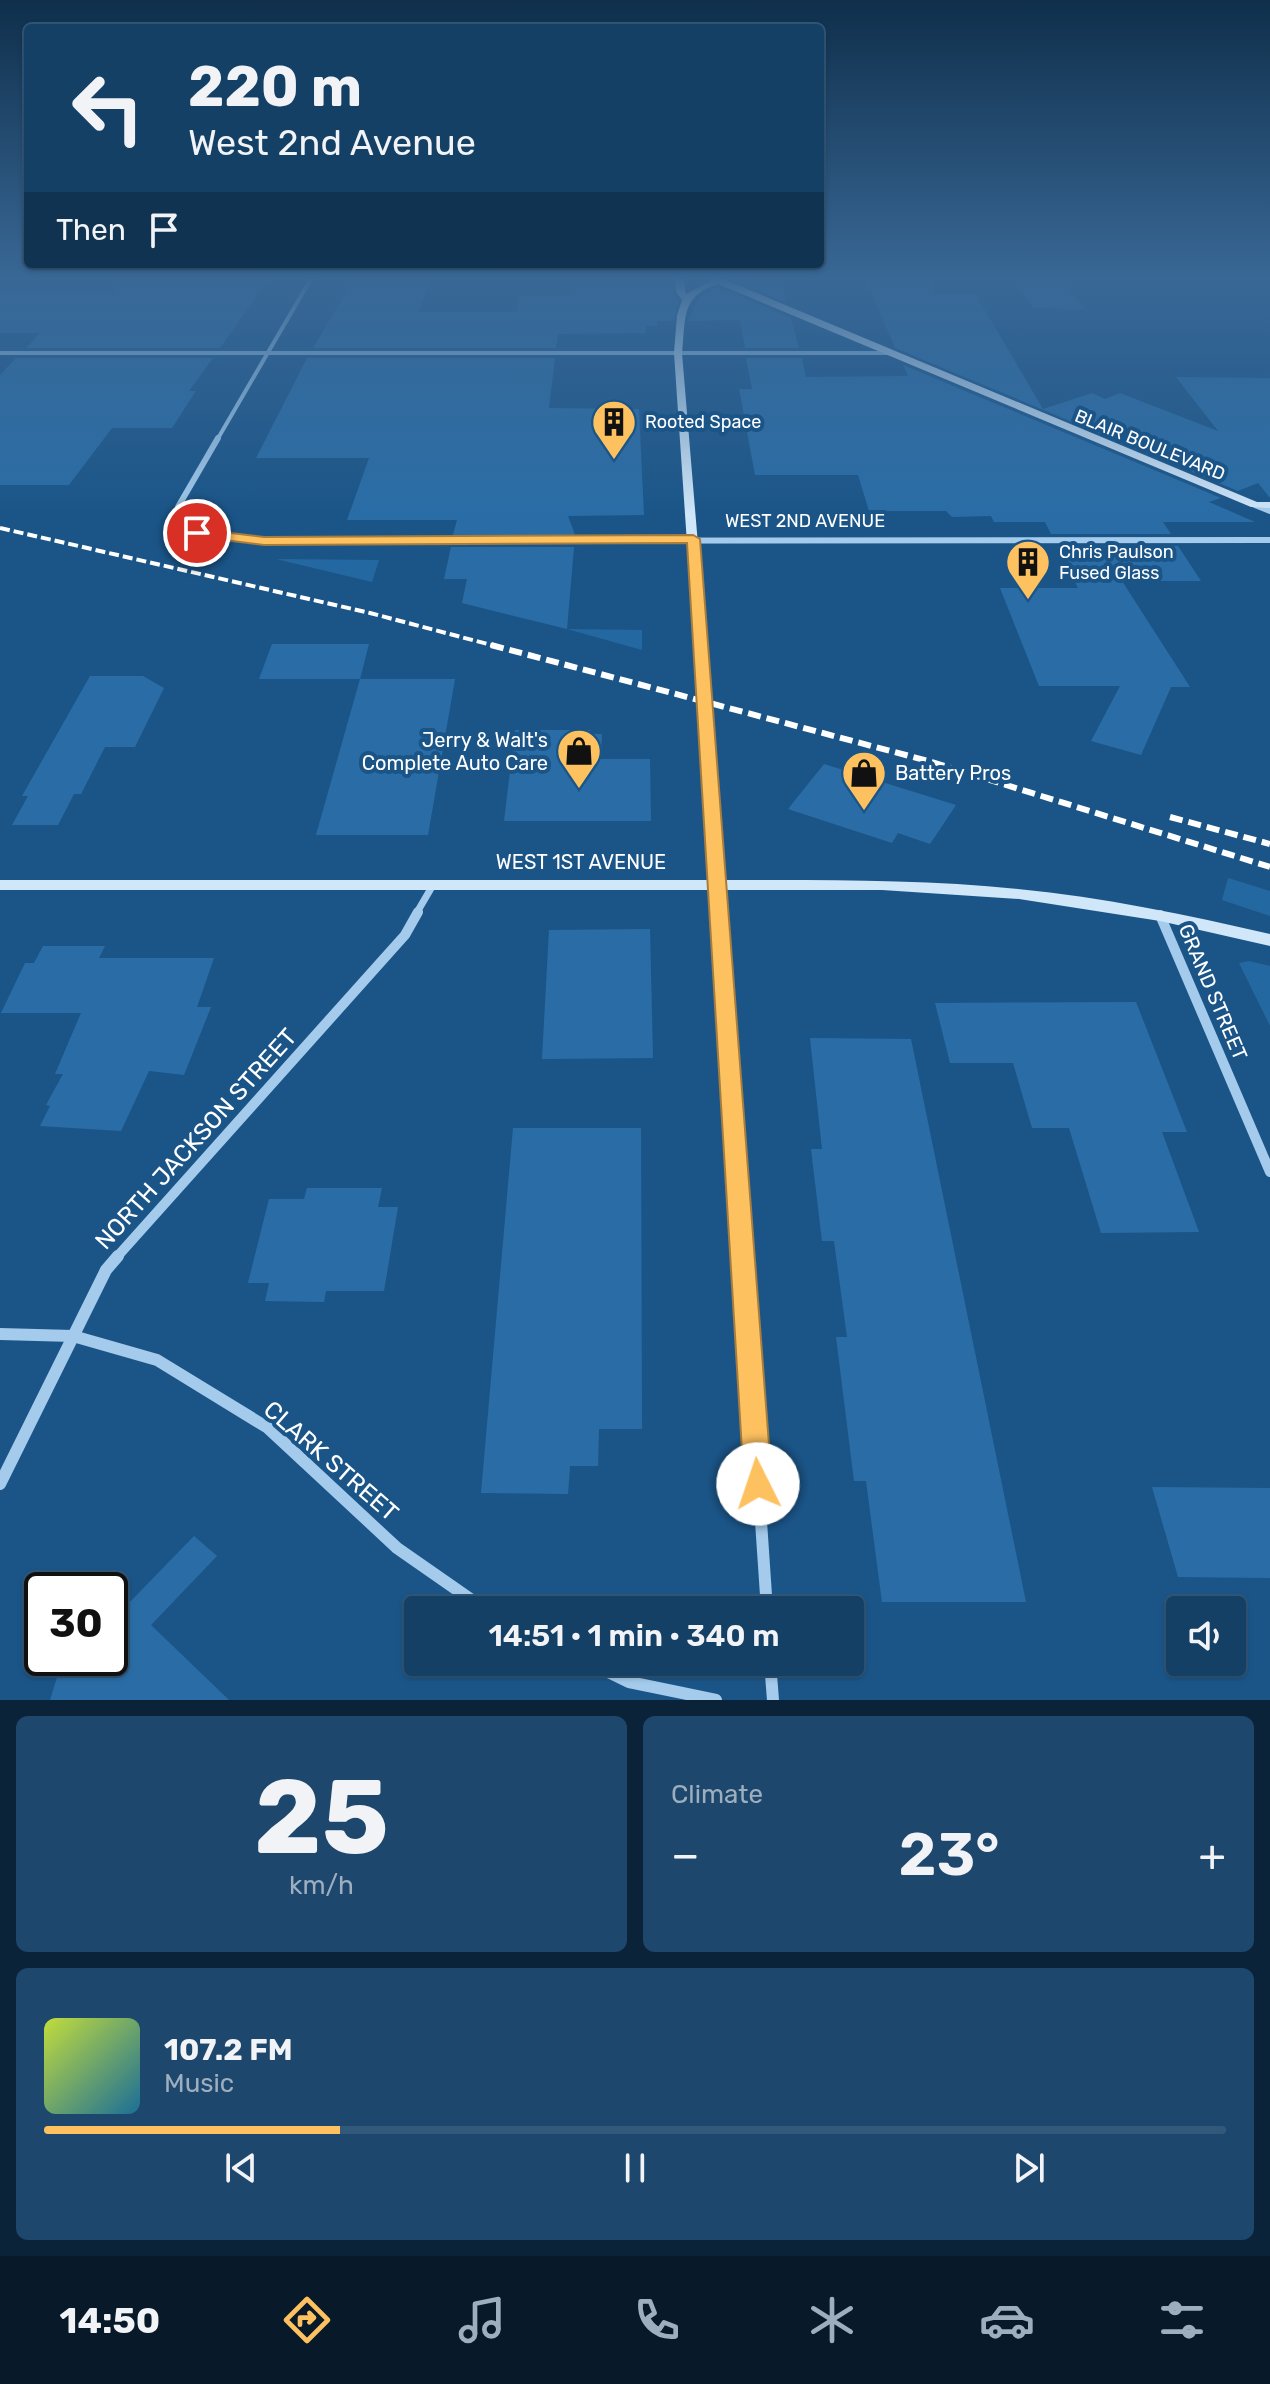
<!DOCTYPE html>
<meta charset="utf-8">
<style>
body{margin:0;font-family:Rubik,sans-serif;background:#1d476c;color:#f1f3f6;height:100vh;display:flex;flex-direction:column;font-size:30px;white-space:nowrap}
*{box-sizing:border-box;margin:0}
p{font-size:26px;color:#9dafbf}
.icon{flex:none;width:44px;height:44px;fill:none;stroke:currentColor;stroke-width:2;stroke-linecap:round;stroke-linejoin:round}
.map{position:relative;height:1700px;overflow:hidden}
.sheet{display:flex;flex-direction:column;gap:16px;padding:16px;background:#0b2338;flex:1}
.sheet>*{flex:none}
.guide{position:absolute;left:24px;top:24px;width:800px;height:244px;border-radius:8px;box-shadow:0 2px 6px #0004,0 0 0 2px #33597a;background:#144066;color:#f1f3f6;overflow:hidden}
.controls{position:absolute;left:1166px;top:1596px;display:grid;gap:16px}
.controls a{display:grid;place-items:center;width:80px;height:80px;border-radius:8px;background:#144066;box-shadow:0 2px 6px #0004,0 0 0 2px #33597a;font-size:40px}
.speed{position:absolute;left:24px;top:1572px;display:flex;gap:16px;font-size:40px;font-weight:700;text-align:center}
.speed>*{display:grid;place-content:center;width:104px;height:104px;border-radius:50%;background:#144066;box-shadow:0 2px 6px #0004,0 0 0 2px #33597a;line-height:1}
.speed .limit{border:4px solid #111;border-radius:12px;background:#fff;color:#111}
.pin{position:absolute;display:grid;place-items:center;width:68px;height:68px;color:#fff;margin:-34px;border:4px solid #fff;border-radius:50%;box-shadow:0 2px 8px #0007}
.me{position:absolute;width:88px;margin:-44px;rotate:356deg;stroke-linejoin:round;filter:drop-shadow(0 0 6px #0008)}
.turn{display:flex;align-items:center;gap:28px;height:168px;padding:0 32px;font-size:36px}
.turn .icon{width:104px;height:104px;stroke-width:2.5}
.turn b{display:block;font-size:56px;line-height:68px}
.then{display:flex;align-items:center;height:76px;padding:0 32px;background:#0003;gap:16px;font-size:30px}
.big{font-size:60px;font-weight:600;line-height:1.1}
.sheet .tile{flex:1;display:flex;flex-direction:column;justify-content:center;gap:12px;min-width:0;padding:0 28px;border-radius:12px;background:#1d476c}
.sheet .dial{align-items:center;gap:0}
.dial b{font-size:104px;line-height:1}
.song{display:flex;align-items:center;gap:24px}
.cover{width:96px;height:96px;border-radius:12px;background:linear-gradient(135deg,hsl(70 70% 55%),hsl(200 70% 35%))}
.played{height:8px;border-radius:4px;background:linear-gradient(90deg,#fec160 25%,#33597a 25%)}
.keys{display:flex;justify-content:space-around;direction:ltr}
.heat{display:flex;justify-content:space-between;align-items:center;font-size:44px;direction:ltr}
.sheet .tiles{flex:1;display:grid;gap:16px;grid-template-columns:1fr 1fr}
.tile:last-child{grid-column:span 2}
.trip{position:absolute;left:404px;top:1596px;width:460px;height:80px;border-radius:8px;background:#144066;box-shadow:0 2px 6px #0004,0 0 0 2px #33597a;font-weight:600;line-height:80px;text-align:center}
.menu{display:flex;height:128px;justify-content:space-around;align-items:center;background:#081a29;color:#9dafbf}
.menu .icon{width:56px;height:56px}
.menu .current{color:#fec160}
.menu b{font-size:36px;color:#f1f3f6}
.map>svg:first-child{display:block}
.green{fill:#2468a1}
.building{fill:#2a6da6}
.lines{fill:none;stroke-linecap:round;stroke-linejoin:round}
.street-far4{stroke:#a4cbec;stroke-width:4}
.street-far3{stroke:#a4cbec;stroke-width:6}
.street-far2{stroke:#a4cbec;stroke-width:7}
.street-far1{stroke:#a4cbec;stroke-width:10}
.street{stroke:#a4cbec;stroke-width:12}
.secondary{fill:#d0e6f9;fill-rule:evenodd}
.rail-far1{stroke:#fff;stroke-width:4;stroke-dasharray:10 4;stroke-linecap:butt}
.rail{stroke:#fff;stroke-width:6;stroke-dasharray:13 6;stroke-linecap:butt}
.route{fill:#fec160;stroke:#a57d3e;stroke-width:2}
.labels{text-anchor:middle;stroke-width:8;stroke-linejoin:round;paint-order:stroke}
.far-poi-label{font-size:18px;fill:#fff;stroke:#1b5588;text-anchor:start}
.far-street-label{font-size:18px;fill:#fff;stroke:#1b5588}
.poi-label{font-size:20px;fill:#fff;stroke:#1b5588;text-anchor:end}
.street-label{font-size:20px;fill:#fff;stroke:#1b5588}
.near-street-label{font-size:24px;fill:#fff;stroke:#1b5588}
</style>
<div class="map">
<svg width="1270" height="1700" viewBox="0 0 1270 1700">
<rect width="100%" height="100%" fill="#1b5588"/>
<g class="green">
<path d="M276 559 379 560 372 582Z"/>
<path d="M567 629 642 630V650Z"/>
<path d="M1228 878 1270 891V916L1222 900Z"/>
<path d="M1249 961 1270 966V1026L1239 963Z"/>
</g>
<g class="building">
<path d="M126 277H270L220 348H26L40 333H0V290L114 291Z"/>
<path d="M355 277H431L418 312H516L519 296H569L571 277H672L673 292 679 301 674 321H657V326H646V333L558 334 556 348H313Z"/>
<path d="M726 277H781L787 303Z"/>
<path d="M865 277H927L936 294 975 293 1043 409 1092 393 1105 399 1120 393 1218 431 1176 377 1270 378V498L1258 483 1238 491 895 348Z"/>
<path d="M1011 277H1058L1085 309 1034 308Z"/>
<path d="M718 287 791 318 799 348H745L740 320 688 321 699 297Z"/>
<path d="M16 358H213L189 391H196L172 428H112L69 485H0V375Z"/>
<path d="M307 358H555L549 408 639 409 644 515 568 516 575 535H453L457 520H347L369 458H256Z"/>
<path d="M746 358H802L806 377 908 376 903 365 1221 498 1209 502 1255 522H1163L1171 534H1051L1045 522H994L991 516 952 517 946 511H869L858 475H755L739 389H752Z"/>
<path d="M1057 546H1178L1201 581H1122L1190 687H1171L1141 755 1091 741 1120 686H1039L1000 588H1078Z"/>
<path d="M451 547H574L567 629 462 603 467 579H444Z"/>
<path d="M272 644H369L360 679H259Z"/>
<path d="M90 676H143L164 688 135 747H105L81 794H74L58 825H12L28 796H22Z"/>
<path d="M360 679H455L428 835H316Z"/>
<path d="M515 730H590L589 734H602L601 759H650L651 821H504Z"/>
<path d="M824 764 956 805 930 844 898 833 892 843 788 809Z"/>
<path d="M650 929 653 1058 542 1059 549 930Z"/>
<path d="M43 946H105L99 958H214L197 1007H211L184 1075 149 1071 121 1131 40 1126 50 1106 46 1105 63 1074H55L81 1013H1L25 963H34Z"/>
<path d="M1136 1002 1187 1132H1162L1199 1232 1101 1233 1069 1128H1032L1013 1063H950L935 1003Z"/>
<path d="M810 1038 911 1039 1026 1602H882L866 1481H854L836 1337H847L834 1241H822L811 1149H822Z"/>
<path d="M513 1128H641L642 1429H599L598 1466H570L568 1494 481 1493Z"/>
<path d="M307 1188H382L378 1207H398L384 1291H326L324 1302 265 1301 269 1283H248L269 1199H304Z"/>
<path d="M1152 1487 1270 1488V1578L1178 1577Z"/>
<path d="M194 1536 217 1556 151 1625 229 1700H50L63 1658H110V1585L129 1603Z"/>
</g>
<g class="lines">
<g class="street-far4">
<path d="M0 353H888"/>
<path d="M217 440 312 277"/>
</g>
<g class="street-far3">
<path d="M218 438 178 507 179 522 197 533 264 541 1270 540"/>
<path d="M1255 505 1270 511"/>
</g>
<g class="street-far2">
<path d="M718 883 720 914"/>
<path d="M416 914 433 885"/>
</g>
<g class="street-far1">
<path d="M720 912 743 1258"/>
<path d="M1160 915 1270 1172"/>
<path d="M116 1258 405 935 418 912"/>
</g>
<g class="street">
<path d="M743 1256 767 1610"/>
<path d="M0 1334 73 1336 157 1360 268 1428 397 1548 486 1610"/>
<path d="M0 1484 106 1270 118 1256"/>
<path d="M588 1662 629 1682 716 1700"/>
<path d="M770 1662 773 1700"/>
</g>
<path class="secondary" d="M675 277H683L686 294 711 281 710 277 723 279 1257 502H1270V508L1251 507 718 284C680 296 686 319 682 353L726 880C823 880 921 879 1018 889 1103 897 1187 915 1270 934V946L1160 921 1019 899 882 890H0V880H710L674 353 677 315 682 300 676 292Z"/>
<path class="rail-far1" d="M0 528 370 613 499 647"/>
<g class="rail">
<path d="M491 645 932 762 1270 867"/>
<path d="M1170 817 1270 844"/>
</g>
</g>
<linearGradient id="sky" x2="0" y2="1"><stop stop-color="#0f2f4b"/><stop offset="0.54" stop-color="#396896"/><stop offset="1" stop-color="#396896" stop-opacity="0"/></linearGradient>
<rect width="1270" height="515" fill="url(#sky)"/>
<path class="route" d="M197 529 264 537 693 535 700 539 772 1484 768 1494 758 1498 748 1494 744 1484 687 543 264 545 192 536 190 533Z"/>
<defs>
<g id="building-pin" transform="scale(2.3)"><path d="M0 17L-7.5 6A9.5 9.5 0 1 1 7.5 6Z" fill="#fec160" stroke="#1b5588"/><path d="M-4-6H4V6H1V3H-1V6H-4ZM-2.5-4.3h1.7v1.8h-1.7ZM.8-4.3h1.7v1.8H.8ZM-2.5-1h1.7V.8h-1.7ZM.8-1h1.7V.8H.8Z" fill="#111"/></g>
<g id="shop-pin" transform="scale(2.3)"><path d="M0 17L-7.5 6A9.5 9.5 0 1 1 7.5 6Z" fill="#fec160" stroke="#1b5588"/><path d="M-5-2.5h2.3a2.7 3.5 0 0 1 5.4 0H5L5.5 6h-11ZM-1.5-2.5h3a1.5 2.3 0 0 0-3 0Z" fill="#111"/></g>
</defs>
<g fill-rule="evenodd">
<use href="#building-pin" x="614" y="422"/>
<use href="#building-pin" x="1028" y="562"/>
<use href="#shop-pin" x="579" y="751"/>
<use href="#shop-pin" x="864" y="773"/>
</g>
<g class="labels">
<g class="far-poi-label">
<text x="645" y="428">Rooted Space</text>
<text x="1059" y="558">Chris Paulson<tspan x="1059" dy="21">Fused Glass</tspan></text>
</g>
<g class="far-street-label">
<text transform="translate(1150 445) rotate(22)" y="6">BLAIR BOULEVARD</text>
<text x="805" y="527">WEST 2ND AVENUE</text>
</g>
<g class="poi-label">
<text x="548" y="747">Jerry &amp; Walt's<tspan x="548" dy="23">Complete Auto Care</tspan></text>
<text x="895" y="780" text-anchor="start">Battery Pros</text>
</g>
<g class="street-label">
<text x="581" y="869">WEST 1ST AVENUE</text>
<text transform="translate(1213 992) rotate(67)" y="7">GRAND STREET</text>
</g>
<g class="near-street-label">
<text transform="translate(196 1139) rotate(-48)" y="8">NORTH JACKSON STREET</text>
<text transform="translate(331 1461) rotate(41)" y="8">CLARK STREET</text>
</g>
</g>
</svg>
<div class="controls">
<a><svg class="icon" aria-label="sound" viewBox="0 0 24 24"><path d="M4 9h4l5-4v14l-5-4H4zM17 9q2 3 0 6"/></svg></a>
</div>
<div class="speed"><div class="limit">30</div></div>
<div class="pin" style="left:197px;top:533px;background:#d93025"><svg class="icon" aria-label="arrive" viewBox="0 0 24 24"><path d="M6 21V4h12l-3 4 3 4H6"/></svg></div>
<svg class="me" style="left:758px;top:1484px" viewBox="-20 -20 40 40"><circle r="19" fill="#fff"/><path d="M0-13L10 11 0 6-10 11z" fill="#fec160"/></svg>
<div class="trip">14:51 · 1 min · 340 m</div>
<div class="guide">
<div class="turn"><svg class="icon" aria-label="left" viewBox="0 0 24 24"><path d="M17 20v-9H6M10 6l-5 5 5 5"/></svg><div><b>220 m</b>West 2nd Avenue</div></div>
<div class="then">Then<svg class="icon" aria-label="arrive" viewBox="0 0 24 24"><path d="M6 21V4h12l-3 4 3 4H6"/></svg></div>
</div>
</div>
<section class="sheet">
<div class="tiles">
<div class="tile dial"><b>25</b><p>km/h</p></div>
<div class="tile"><p>Climate</p>
<div class="heat"><a>−</a><b class="big">23°</b><a>+</a></div>
</div>
<div class="tile">
<div class="song"><i class="cover"></i><div><b>107.2 FM</b><p>Music</p></div></div>
<div class="played"></div>
<div class="keys"><svg class="icon" aria-label="previous" viewBox="0 0 24 24"><path d="M18 5L8 12l10 7zM5 5v14"/></svg><svg class="icon" aria-label="pause" viewBox="0 0 24 24"><path d="M8 5v14M16 5v14"/></svg><svg class="icon" aria-label="next" viewBox="0 0 24 24"><path d="M6 5l10 7-10 7zM19 5v14"/></svg></div>
</div>
</div>
</section>
<nav class="menu">
<b>14:50</b>
<svg class="icon current" aria-label="directions" viewBox="0 0 24 24"><path d="M12 3l9 9-9 9-9-9zM9 14v-3h6M13 9l2 2-2 2"/></svg>
<svg class="icon" aria-label="music" viewBox="0 0 24 24"><path d="M9 18V5l10-2v13"/><circle cx="6" cy="18" r="3"/><circle cx="16" cy="16" r="3"/></svg>
<svg class="icon" aria-label="phone" viewBox="0 0 24 24"><path d="M5 4h4l2 5-3 2q2 4 5 5l2-3 5 2v4C11 20 4 13 5 4z"/></svg>
<svg class="icon" aria-label="climate" viewBox="0 0 24 24"><path d="M12 3v18M4 7l16 10M4 17L20 7"/></svg>
<svg class="icon" aria-label="car" viewBox="0 0 24 24"><path d="M5 17H2v-5l4-1 3-4h7l3 4 3 1v5h-3M9 17h6M6 11h13"/><circle cx="7" cy="17" r="2"/><circle cx="17" cy="17" r="2"/></svg>
<svg class="icon" aria-label="filters" viewBox="0 0 24 24"><path d="M4 7h16M4 17h16"/><circle cx="9" cy="7" r="2"/><circle cx="15" cy="17" r="2"/></svg>
</nav>
